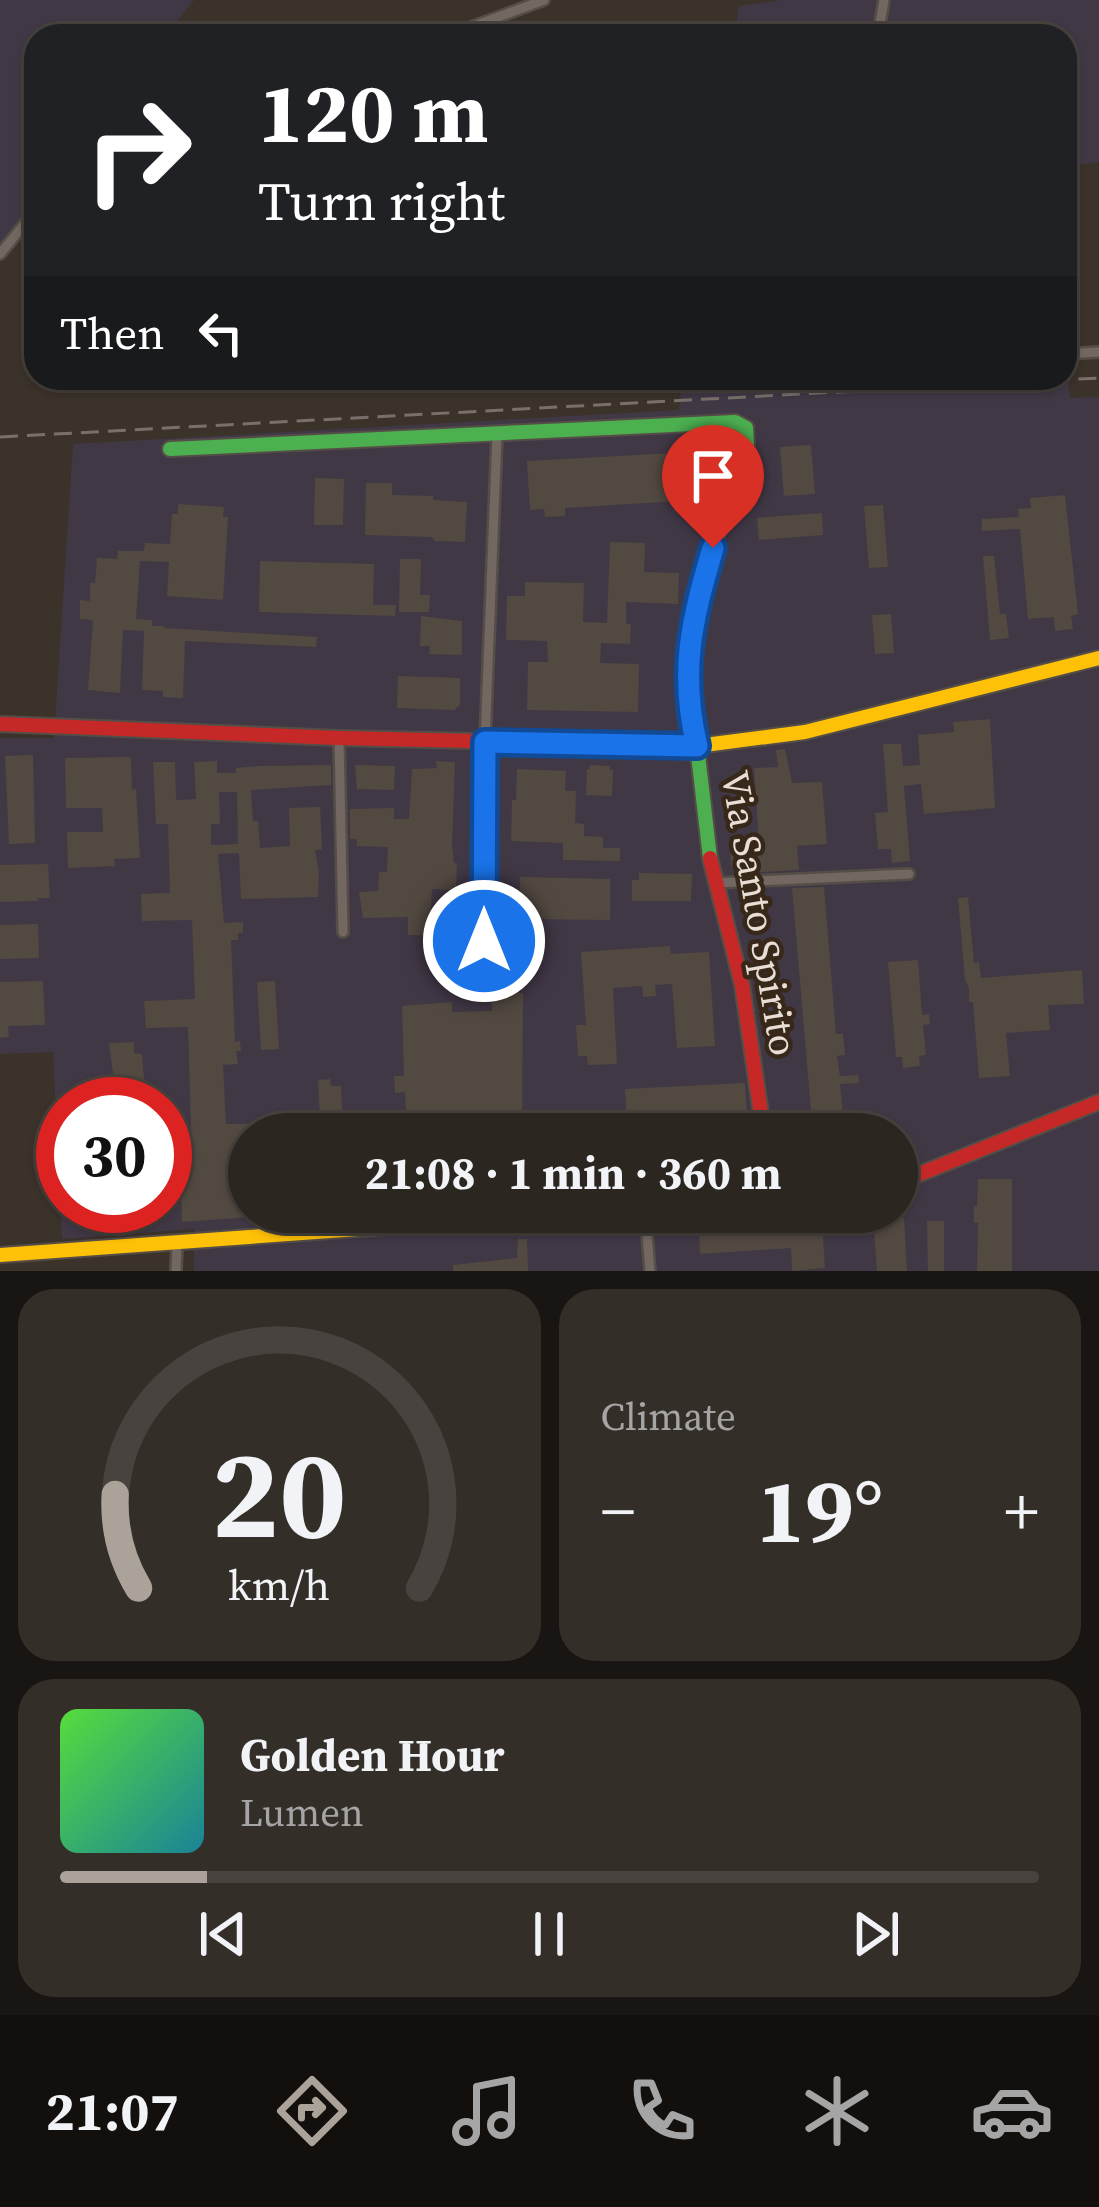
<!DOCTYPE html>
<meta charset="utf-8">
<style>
body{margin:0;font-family:"Source Serif 4",serif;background:#342e29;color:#f1f3f6;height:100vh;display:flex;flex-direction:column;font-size:45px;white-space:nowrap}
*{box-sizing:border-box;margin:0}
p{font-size:39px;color:#a6a5a5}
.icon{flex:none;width:66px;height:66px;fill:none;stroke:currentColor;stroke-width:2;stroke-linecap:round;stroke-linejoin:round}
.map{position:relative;height:1271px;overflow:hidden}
.side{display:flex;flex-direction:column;gap:18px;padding:18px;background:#181512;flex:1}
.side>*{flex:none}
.top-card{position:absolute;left:24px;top:24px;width:1053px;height:366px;border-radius:36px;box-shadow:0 3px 9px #0004,0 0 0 3px #48433e;background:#202124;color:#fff;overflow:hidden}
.speed{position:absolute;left:36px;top:1077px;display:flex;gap:24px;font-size:60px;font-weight:700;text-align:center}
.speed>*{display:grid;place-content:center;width:156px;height:156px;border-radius:50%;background:#2c2620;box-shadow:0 3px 9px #0004,0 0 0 3px #48433e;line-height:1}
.speed .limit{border:18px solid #d22;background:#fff;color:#111}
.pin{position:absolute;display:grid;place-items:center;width:102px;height:102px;color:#fff;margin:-123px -51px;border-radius:50% 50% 50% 0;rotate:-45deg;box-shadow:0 0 12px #0007}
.pin .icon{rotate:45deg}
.me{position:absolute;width:132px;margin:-66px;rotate:0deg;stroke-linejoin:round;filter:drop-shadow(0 0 9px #0008)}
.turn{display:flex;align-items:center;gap:42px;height:252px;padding:0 36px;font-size:54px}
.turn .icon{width:156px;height:156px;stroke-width:2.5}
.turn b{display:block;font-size:84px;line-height:102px}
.then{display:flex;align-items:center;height:114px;padding:0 36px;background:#0003;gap:24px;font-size:45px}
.big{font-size:90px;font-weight:700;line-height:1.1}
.side .card{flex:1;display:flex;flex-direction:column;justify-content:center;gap:18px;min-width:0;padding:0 42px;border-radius:36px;background:#342e29}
.side .dial{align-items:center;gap:0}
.dial svg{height:312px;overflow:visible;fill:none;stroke:#48433e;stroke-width:7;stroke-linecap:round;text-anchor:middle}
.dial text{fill:#f1f3f6;stroke:none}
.song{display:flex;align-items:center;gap:36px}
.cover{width:144px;height:144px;border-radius:18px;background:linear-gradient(135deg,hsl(110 70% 55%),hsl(190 70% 35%))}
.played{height:12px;border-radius:6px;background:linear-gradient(90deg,#aba299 15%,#48433e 15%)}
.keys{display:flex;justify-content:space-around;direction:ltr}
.heat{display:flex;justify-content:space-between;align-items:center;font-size:66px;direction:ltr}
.side .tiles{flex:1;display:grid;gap:18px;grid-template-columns:1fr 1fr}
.card:last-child{grid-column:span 2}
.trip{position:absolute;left:228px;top:1113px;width:690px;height:120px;border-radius:60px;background:#2c2620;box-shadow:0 3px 9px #0004,0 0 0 3px #48433e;font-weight:700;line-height:120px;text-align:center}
.tabs{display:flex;height:192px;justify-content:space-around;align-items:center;background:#120f0d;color:#a6a5a5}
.tabs .icon{width:84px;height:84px}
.tabs .current{color:#aba299}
.tabs b{font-size:54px;color:#f1f3f6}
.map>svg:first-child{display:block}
.industrial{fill:#413846;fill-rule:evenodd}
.building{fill:#524941;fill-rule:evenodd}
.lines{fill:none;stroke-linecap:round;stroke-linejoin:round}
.street-casing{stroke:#554e47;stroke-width:14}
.fast-casing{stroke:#554e47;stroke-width:18}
.slow-casing{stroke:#554e47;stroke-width:18}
.jam-casing{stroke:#554e47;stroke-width:18}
.street{stroke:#726761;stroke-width:9}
.fast{stroke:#4caf50;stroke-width:14}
.slow{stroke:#ffc107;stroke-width:14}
.jam{stroke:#c62828;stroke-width:14}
.rail{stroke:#79706b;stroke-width:3;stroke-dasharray:18 9;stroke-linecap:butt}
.route-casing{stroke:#114b97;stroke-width:30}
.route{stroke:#1a73e8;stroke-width:21}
.labels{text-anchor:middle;stroke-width:9;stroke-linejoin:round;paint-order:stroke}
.street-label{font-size:39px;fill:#e8ded5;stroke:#372819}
</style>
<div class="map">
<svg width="1099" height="1271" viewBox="0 0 1099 1271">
<rect width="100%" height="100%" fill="#3b322a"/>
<g class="industrial">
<path d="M0 0H194L166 36H36V199L0 244Z"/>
<path d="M781 0H1099V162L1065 166V36H734L739 6Z"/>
<path d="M1065 354 1070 398 1099 397V1271H194V1229L62 1239 53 1052 0 1054V738H54L73 444 679 410 682 378H1065ZM63 1104H165V1206H63ZM249 1134H897V1212H249Z"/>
</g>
<g class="building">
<path d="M811 445 815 494 784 496 780 447Z"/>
<path d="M709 451 711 499 565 508V516L545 517 544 509 530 510 527 461Z"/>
<path d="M315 478 344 479 343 525H314Z"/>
<path d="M366 483H392V495L433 496V500L467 502 465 542 435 541 432 537 365 535Z"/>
<path d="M1065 495 1078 614 1071 616 1073 629 1055 631 1054 617 1028 619 1020 529 982 531V519L1019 517 1018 509 1031 508 1030 498Z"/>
<path d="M178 504 224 507 223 517H228L223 600 167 596 169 562 140 561 136 619 152 620V626H164V628L317 637 316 647 185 641 183 698 163 697V691L142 690 144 631 123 630 120 693 88 690 93 620 80 619V600L90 601V583H95L97 558 117 559 118 551H144L145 543 170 544 172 514H178Z"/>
<path d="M883 505 888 567 869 568 864 506Z"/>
<path d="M822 513 823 535 759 540 757 518Z"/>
<path d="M610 542 645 543 644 572 679 573 678 604 626 602V624H631L630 644 601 643 600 663 639 664 638 712 527 710 528 662H548L547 641 506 640 507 596H525V582L584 583 583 622 607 623Z"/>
<path d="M983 556H994L1000 614H1006L1009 638 990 640Z"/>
<path d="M400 559H421L420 595H430L429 612H399Z"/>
<path d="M260 561 374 564 373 605H396L395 616 259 612Z"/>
<path d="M891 614 894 653 875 654 872 615Z"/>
<path d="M421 616 462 621V655L429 654 430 646H420Z"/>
<path d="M398 676 460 678V705L454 710 397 708Z"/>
<path d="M990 719 995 808 924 814 921 784 904 786 910 861 892 863 891 849H878L875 813 888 812 883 744H901L903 766 920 765 918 735 954 732 953 722Z"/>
<path d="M785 749 792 783 822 782 827 844 797 846 799 870 744 873 743 866 731 867 730 846 759 844 754 768 778 767 776 750Z"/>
<path d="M33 755 35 843 9 844 5 756Z"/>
<path d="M127 757 131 758 132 790 136 789 140 858 114 859 115 866 68 868 67 832H103L102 808H66L65 758Z"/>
<path d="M217 761V773H236V768L259 766 331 765V785L251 790 253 821H258L260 848 290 846 289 808 320 807 322 850H315L319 873 318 897 241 899 239 853 218 854 224 923 243 922V933H238V940H231L235 1042 240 1041 241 1051H236L238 1064 223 1065 226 1124H254L255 1134H249V1162H245L247 1179H249V1217L182 1222 180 1160 192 1159 188 1027 146 1028 144 1001 195 999 192 920 142 921 141 894 170 893 168 824H156L153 762H175L176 800 196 799 194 762ZM219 792H237L238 844 211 845V824H220Z"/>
<path d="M436 761 455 762 452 846 454 863H457L456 890 432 889 431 909H454V936L408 935V917L363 918 359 892 378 891 379 872H387L388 847 357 846V839H350V809L394 808V819H409L412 769 437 768Z"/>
<path d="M355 765 395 766 394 790 357 789Z"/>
<path d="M590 765 610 766V770H613L612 796 586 795 587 769H590Z"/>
<path d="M517 769 566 771 565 791H576L575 823 584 824V836L603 837V848H620V861L563 860V843L511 841 512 800H516Z"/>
<path d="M48 864 50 898H37L38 901 0 902V865Z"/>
<path d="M639 873 692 874 691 901H632V880H639Z"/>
<path d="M520 877 610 879V920L520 919Z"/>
<path d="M824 887 836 1034H843L845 1055 837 1056 840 1076 858 1075 859 1083 840 1084 845 1134H813L792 888Z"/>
<path d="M968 897 974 963 979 962 981 978 1082 970 1084 1004 1048 1005 1050 1030 1006 1033 1010 1076 979 1078 973 1002H969V988L965 980 958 898Z"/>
<path d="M38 924 39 958 0 959V925Z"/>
<path d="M670 946 671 954 709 952 715 1046 677 1048 672 984 655 985 656 996 643 997 642 986 613 988 617 1064 588 1065 587 1056H578L576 1025H586L581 952Z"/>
<path d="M918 960 922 1015 929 1014 930 1024 923 1025 926 1055 919 1056 920 1066 903 1068 902 1057H896L888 962Z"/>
<path d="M43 981 45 1025 8 1026 9 1037 0 1038V982Z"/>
<path d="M275 981 279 1049 261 1050 257 982Z"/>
<path d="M492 993H523L522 1134H407L405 1092 395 1093 394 1076H404L402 1006 452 1002V1012L492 1011Z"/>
<path d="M134 1042V1053L142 1054 146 1104H117L109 1043Z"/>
<path d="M330 1079 331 1086H341L343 1134H321L318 1080Z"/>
<path d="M745 1083 747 1113H737L738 1134H628L625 1089Z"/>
<path d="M978 1179H1012V1271H977L978 1223H974V1206H977Z"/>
<path d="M904 1218 907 1271H877L873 1220Z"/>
<path d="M927 1221H944V1271H928Z"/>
<path d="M822 1223 825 1268 792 1271 791 1248 700 1254 699 1231Z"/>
<path d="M518 1239H527L528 1271H453V1265L517 1258Z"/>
</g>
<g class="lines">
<g class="street-casing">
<g id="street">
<path d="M447 36 544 0"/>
<path d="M878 36 884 0"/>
<path d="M0 254 36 210"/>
<path d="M1065 354 1099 352"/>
<path d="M339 738 343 932"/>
<path d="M716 883 909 874"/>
<path d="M484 941 485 742 497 435"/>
<path d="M645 1212 650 1271"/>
<path d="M176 1271 177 1245"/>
</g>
</g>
<g class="fast-casing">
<path id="fast" d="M170 449 735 422 746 428 747 444 723 514 694 615 686 670 689 712 697 746 710 858"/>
</g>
<g class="slow-casing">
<g id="slow">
<path d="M562 743 697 746 805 732 1099 658"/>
<path d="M0 1255 455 1222"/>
</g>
</g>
<g class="jam-casing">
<g id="jam">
<path d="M0 724 339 738 562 743"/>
<path d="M710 858 742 985 764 1134"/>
<path d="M897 1183 1099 1102"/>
<path d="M455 1222 645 1212"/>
</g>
</g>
<use href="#street" class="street"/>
<use href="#fast" class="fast"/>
<use href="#slow" class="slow"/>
<use href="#jam" class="jam"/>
<path class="rail" d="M0 437 1099 378"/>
</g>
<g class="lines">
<g class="route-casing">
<path id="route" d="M484 941 485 742 697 746C679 670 692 620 713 548"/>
</g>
<use href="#route" class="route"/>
</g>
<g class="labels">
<g class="street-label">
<text transform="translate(760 913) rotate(80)" y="14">Via Santo Spirito</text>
</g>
</g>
</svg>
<div class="speed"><div class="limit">30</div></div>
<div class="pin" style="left:713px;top:548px;background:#d93025"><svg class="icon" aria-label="arrive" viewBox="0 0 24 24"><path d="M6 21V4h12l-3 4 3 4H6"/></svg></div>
<svg class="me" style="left:484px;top:941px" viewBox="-20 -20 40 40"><circle r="17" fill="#1a73e8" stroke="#fff" stroke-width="3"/><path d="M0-11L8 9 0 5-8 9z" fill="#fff"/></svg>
<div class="trip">21:08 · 1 min · 360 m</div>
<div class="top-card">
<div class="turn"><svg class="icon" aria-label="right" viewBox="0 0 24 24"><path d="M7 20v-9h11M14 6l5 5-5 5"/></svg><div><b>120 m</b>Turn right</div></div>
<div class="then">Then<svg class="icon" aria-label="left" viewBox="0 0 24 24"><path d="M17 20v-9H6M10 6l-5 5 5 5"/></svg></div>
</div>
</div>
<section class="side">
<div class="tiles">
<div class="card dial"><svg viewBox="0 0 100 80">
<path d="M14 69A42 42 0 1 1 86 69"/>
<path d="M14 69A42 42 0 0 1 8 45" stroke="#aba299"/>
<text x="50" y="56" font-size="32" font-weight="700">20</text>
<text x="50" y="72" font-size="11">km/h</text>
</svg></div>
<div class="card"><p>Climate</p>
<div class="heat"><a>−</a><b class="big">19°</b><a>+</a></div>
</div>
<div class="card">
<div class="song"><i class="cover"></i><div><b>Golden Hour</b><p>Lumen</p></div></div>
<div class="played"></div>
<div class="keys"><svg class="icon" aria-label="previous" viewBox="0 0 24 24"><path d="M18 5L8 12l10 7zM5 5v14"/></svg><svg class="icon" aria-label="pause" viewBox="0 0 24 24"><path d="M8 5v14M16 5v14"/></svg><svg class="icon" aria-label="next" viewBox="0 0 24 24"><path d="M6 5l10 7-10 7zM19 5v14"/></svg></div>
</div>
</div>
</section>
<nav class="tabs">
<b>21:07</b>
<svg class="icon current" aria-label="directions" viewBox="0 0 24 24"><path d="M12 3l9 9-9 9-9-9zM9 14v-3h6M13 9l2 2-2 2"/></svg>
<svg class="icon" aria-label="music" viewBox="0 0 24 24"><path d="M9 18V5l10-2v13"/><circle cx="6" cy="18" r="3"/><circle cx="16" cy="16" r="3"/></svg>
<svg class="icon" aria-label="phone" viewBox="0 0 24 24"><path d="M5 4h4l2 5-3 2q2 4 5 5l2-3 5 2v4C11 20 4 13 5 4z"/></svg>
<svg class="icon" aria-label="climate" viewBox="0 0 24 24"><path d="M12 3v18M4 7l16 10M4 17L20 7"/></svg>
<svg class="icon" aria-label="car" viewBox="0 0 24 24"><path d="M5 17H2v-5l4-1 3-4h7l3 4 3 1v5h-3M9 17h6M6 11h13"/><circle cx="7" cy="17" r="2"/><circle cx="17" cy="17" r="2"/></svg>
</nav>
